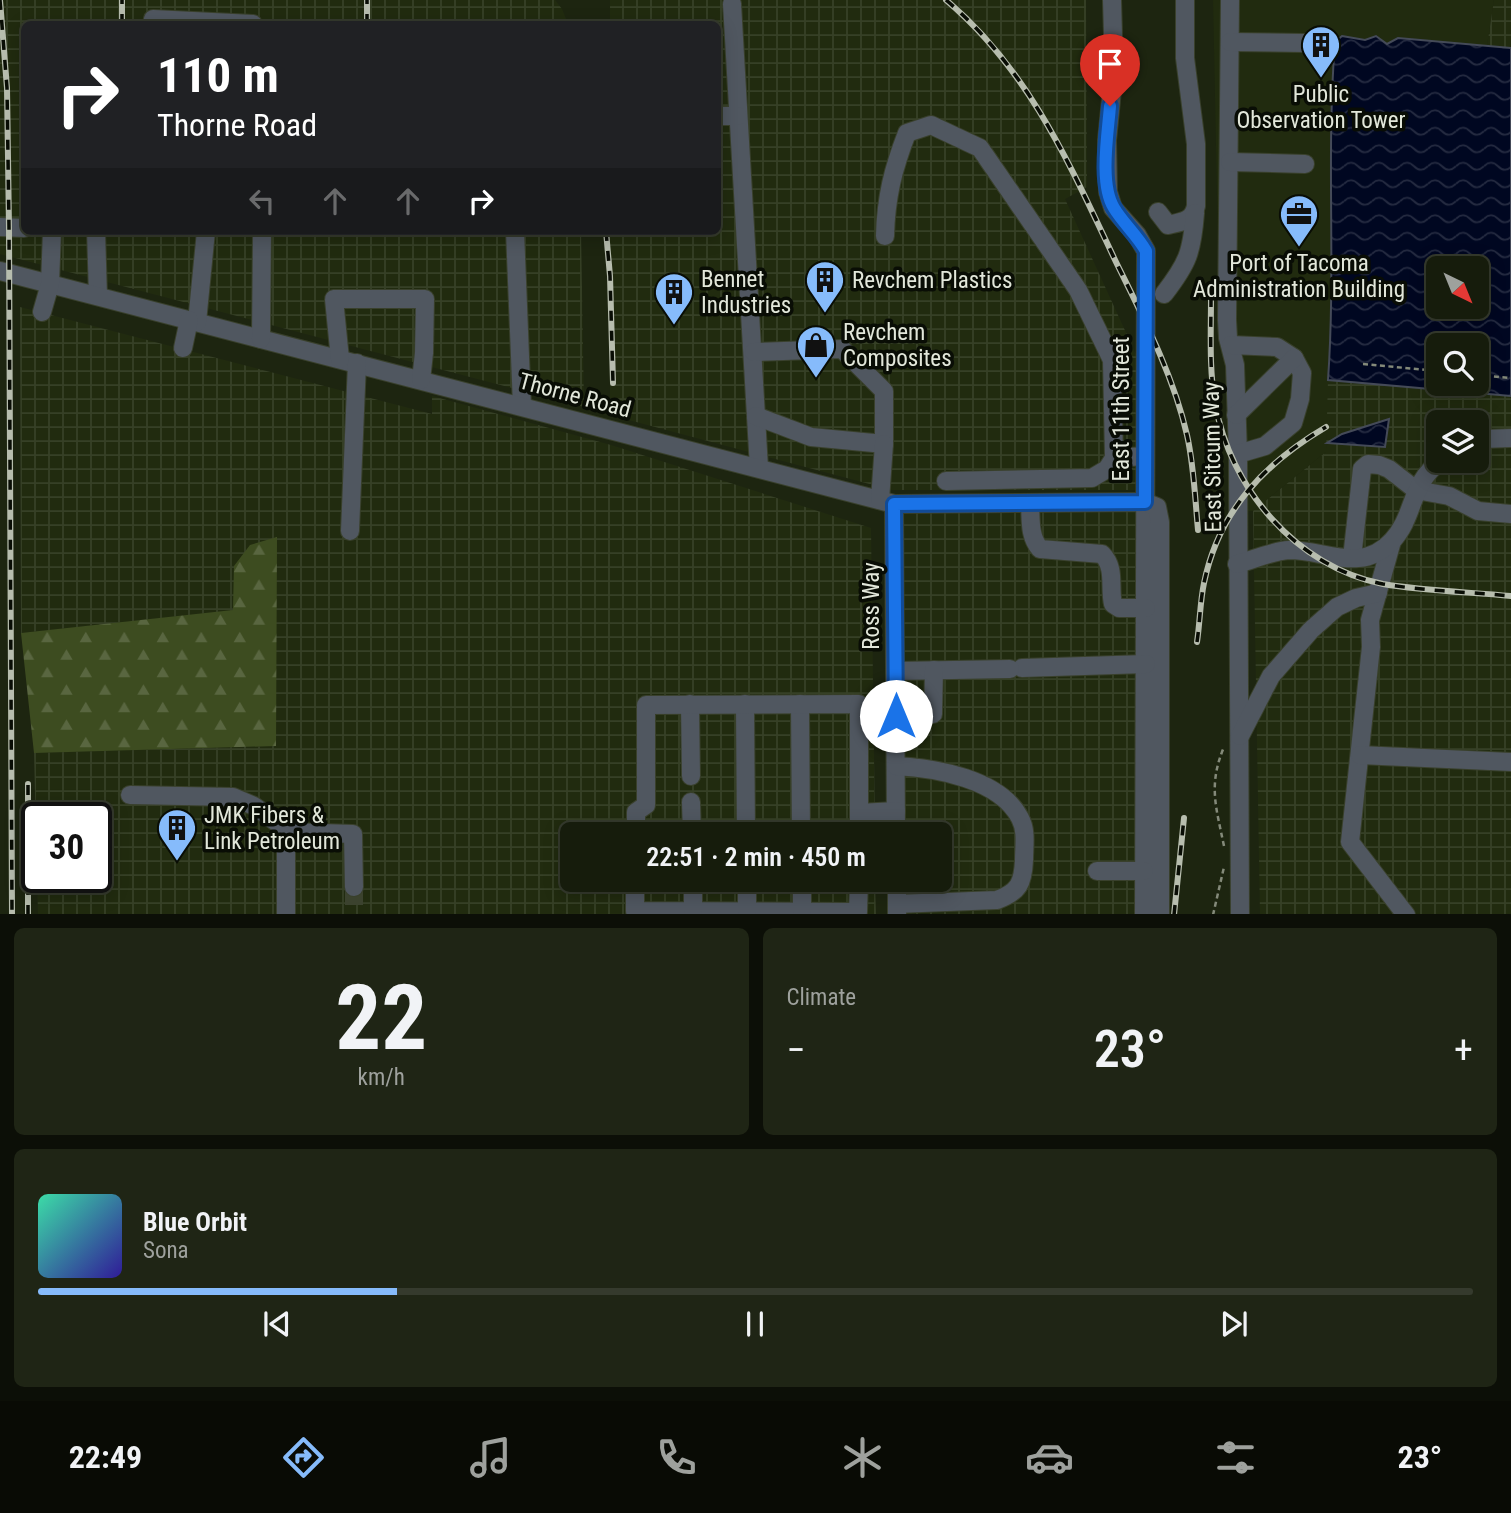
<!DOCTYPE html>
<meta charset="utf-8">
<style>
body{margin:0;font-family:"Roboto Condensed",sans-serif;background:#1f2515;color:#f1f3f6;height:100vh;display:flex;flex-direction:column;font-size:26px;white-space:nowrap}
*{box-sizing:border-box;margin:0}
p{font-size:23px;color:#9ea19d}
.icon{flex:none;width:38px;height:38px;fill:none;stroke:currentColor;stroke-width:2;stroke-linecap:round;stroke-linejoin:round}
.map{position:relative;height:914px;overflow:hidden}
.drawer{display:flex;flex-direction:column;gap:14px;padding:14px;background:#0c0f07;flex:1}
.drawer>*{flex:none}
.banner{position:absolute;left:21px;top:21px;width:700px;height:214px;border-radius:10px;box-shadow:0 4px 18px #0003,0 0 0 2px #353a2d;background:#202124;color:#fff;overflow:hidden}
.needle{width:46px;rotate:137deg}
.controls{position:absolute;left:1426px;top:256px;display:grid;gap:14px}
.controls a{display:grid;place-items:center;width:63px;height:63px;border-radius:10px;background:#161c0c;box-shadow:0 4px 18px #0003,0 0 0 2px #353a2d;font-size:35px}
.speed{position:absolute;left:21px;top:802px;display:flex;gap:14px;font-size:35px;font-weight:700;text-align:center}
.speed>*{display:grid;place-content:center;width:91px;height:91px;border-radius:50%;background:#161c0c;box-shadow:0 4px 18px #0003,0 0 0 2px #353a2d;line-height:1}
.speed .limit{border:4px solid #111;border-radius:10px;background:#fff;color:#111}
.pin{position:absolute;display:grid;place-items:center;width:60px;height:60px;color:#fff;margin:-72px -30px;border-radius:50% 50% 50% 0;rotate:-45deg;box-shadow:0 0 7px #0007}
.pin .icon{rotate:45deg}
.me{position:absolute;width:77px;margin:-38px;rotate:0deg;stroke-linejoin:round;filter:drop-shadow(0 0 5px #0008)}
.turn{display:flex;align-items:center;gap:24px;height:147px;padding:0 21px;font-size:32px}
.turn .icon{width:91px;height:91px;stroke-width:2.5}
.turn b{display:block;font-size:49px;line-height:60px}
.lanes{display:flex;align-items:center;height:66px;padding:0 21px;background:#0003;justify-content:center;gap:35px;direction:ltr}
.lanes .off{opacity:.35}
.big{font-size:52px;font-weight:600;line-height:1.1}
.drawer .tile{flex:1;display:flex;flex-direction:column;justify-content:center;gap:10px;min-width:0;padding:0 24px;border-radius:10px;background:#1f2515}
.drawer .dial{align-items:center;gap:0}
.dial b{font-size:91px;line-height:1}
.song{display:flex;align-items:center;gap:21px}
.cover{width:84px;height:84px;border-radius:10px;background:linear-gradient(135deg,hsl(160 70% 55%),hsl(250 70% 35%))}
.played{height:7px;border-radius:4px;background:linear-gradient(90deg,#86bbfb 25%,#353a2d 25%)}
.keys{display:flex;justify-content:space-around;direction:ltr}
.heat{display:flex;justify-content:space-between;align-items:center;font-size:38px;direction:ltr}
.drawer .tiles{flex:1;display:grid;gap:14px;grid-template-columns:1fr 1fr}
.tile:last-child{grid-column:span 2}
.trip{position:absolute;left:560px;top:822px;width:392px;height:70px;border-radius:10px;background:#161c0c;box-shadow:0 4px 18px #0003,0 0 0 2px #353a2d;font-weight:600;line-height:70px;text-align:center}
.menu{display:flex;height:112px;justify-content:space-around;align-items:center;background:#090b05;color:#9ea19d}
.menu .icon{width:49px;height:49px}
.menu .on{color:#86bbfb}
.menu b{font-size:32px;color:#f1f3f6}
.map>svg:first-child{display:block}
.built{fill:#212b0f}
.industrial{fill:url(#industrial-grid);fill-rule:evenodd}
.forest{fill:url(#forest-firs)}
.water{fill:url(#water-waves);stroke:#444a58;stroke-width:2;fill-rule:evenodd}
.lines{fill:none;stroke-linecap:round;stroke-linejoin:round}
.minor-tunnel{stroke:#3b422e;stroke-width:18;stroke-dasharray:18 9;stroke-linecap:butt}
.minor-casing{stroke:#39402c;stroke-width:20}
.path{stroke:#848a7a;stroke-width:2.5;stroke-dasharray:5 3.5;stroke-linecap:butt}
.minor{stroke:#505760;stroke-width:18}
.rail-casing{stroke:#b7bdae;stroke-width:6}
.rail{stroke:#090d05;stroke-width:3.5;stroke-dasharray:10;stroke-linecap:butt}
.route-casing{stroke:#114b97;stroke-width:18}
.route{stroke:#1a73e8;stroke-width:12}
.labels{text-anchor:middle;stroke-width:7;stroke-linejoin:round;paint-order:stroke}
.poi-label{font-size:23px;fill:#e2e7da;stroke:#090d05;text-anchor:start}
.street-label{font-size:23px;fill:#e2e7da;stroke:#090d05}
</style>
<div class="map">
<svg width="1511" height="915" viewBox="0 0 1511 915">
<defs>
<pattern id="industrial-grid" width="8" height="8" patternUnits="userSpaceOnUse" patternTransform="scale(1.75)"><rect width="8" height="8" fill="#212b0f"/><path d="M0 4h8M4 0v8" fill="none" stroke="#364026"/></pattern>
<pattern id="forest-firs" width="22" height="20" patternUnits="userSpaceOnUse" patternTransform="scale(1.75)"><rect width="22" height="20" fill="#3d4c20"/><path d="M5 1l3.5 6h-7zM16 11l3.5 6h-7z" fill="#596640"/></pattern>
<pattern id="water-waves" width="16" height="10" patternUnits="userSpaceOnUse" patternTransform="scale(1.75)"><rect width="16" height="10" fill="#000721"/><path d="M0 5q4-4 8 0t8 0" fill="none" stroke="#252b41"/></pattern>
</defs>
<rect width="100%" height="100%" fill="#1d2510"/>
<path class="built" d="M1213 0H1494L1487 46 1398 38 1387 44 1376 36 1365 40 1342 36 1331 89 1330 139 1333 315 1326 452 1253 511 1229 513 1227 366 1220 341Z"/>
<g class="industrial">
<path d="M0 0H555L562 9 568 24H24V231H581L584 407 0 254Z"/>
<path d="M610 0H1086L1087 187 1065 199 1138 359 1140 490H892L610 415V231H718V24H610Z"/>
<path d="M1494 0H1511V48L1487 46Z"/>
<path d="M20 307 432 414V396L611 445 871 528 875 835H572V880H875L876 914H38L37 877H96V817H37V874L34 753 276 746V606L21 633Z"/>
<path d="M1328 380 1511 396V914H1260L1253 511 1326 452ZM1438 422H1477V460H1438Z"/>
<path d="M1140 506 1146 914H902V880H940V835H901L896 510Z"/>
</g>
<path class="forest" d="M277 537 276 746 34 753 21 633 233 610 234 566 250 545Z"/>
<g class="water">
<path d="M1342 36 1365 40 1376 36 1387 44 1398 38 1511 48V396L1328 380C1336 267 1326 154 1335 42ZM1438 268H1477V306H1438ZM1438 345H1477V383H1438Z"/>
<path d="M1389 419 1385 447 1327 443 1342 434Z"/>
</g>
<g class="lines">
<path class="minor-tunnel" d="M354 887V915"/>
<g class="minor-casing">
<g id="minor">
<path d="M1112 0 1114 70 1107 140 1108 192 1113 208 1137 235 1146 251 1144 915"/>
<path d="M1230 0 1227 320 1228 338 1235 365 1238 454 1240 915"/>
<path d="M732 4 759 468"/>
<path d="M152 24 153 19 253 24"/>
<path d="M1230 42 1305 43"/>
<path d="M718 116H738"/>
<path d="M1230 162 1305 164"/>
<path d="M1158 212 1168 225C1182 222 1193 221 1196 206V144L1185 58V0"/>
<path d="M0 227 24 228"/>
<path d="M96 231 98 296"/>
<path d="M515 231 522 406"/>
<path d="M885 236C886 197 893 169 907 133L931 125 980 148 1078 290 1112 360 1114 458 1145 456"/>
<path d="M0 271 894 504 1145 502 1157 507 1160 522V915"/>
<path d="M1164 294C1188 263 1192 252 1195 213"/>
<path d="M42 312 50 284 52 231"/>
<path d="M197 322 206 231"/>
<path d="M261 339 262 231"/>
<path d="M1231 345 1277 347 1294 358 1302 373 1300 399 1293 423 1265 446 1238 454"/>
<path d="M183 348 189 320"/>
<path d="M754 352 842 349 884 391V444L811 437 756 416"/>
<path d="M340 359 334 299H425L424 353 421 380"/>
<path d="M1236 415 1294 358"/>
<path d="M1477 442 1483 439 1511 438"/>
<path d="M946 481 1092 478 1107 469 1114 458"/>
<path d="M880 500 884 444"/>
<path d="M894 504 896 835"/>
<path d="M1030 504C1031 520 1029 536 1040 549L1102 554C1116 568 1109 587 1113 604L1119 608H1146"/>
<path d="M350 531 357 363"/>
<path d="M1392 541 1370 620 1371 647 1350 842 1406 915"/>
<path d="M1352 558 1362 469 1368 464 1379 465 1389 469 1416 490 1449 496 1478 511 1511 514"/>
<path d="M1237 564C1253 560 1272 551 1289 550 1326 550 1361 574 1392 541 1416 515 1409 483 1442 460"/>
<path d="M1022 668 1146 664"/>
<path d="M895 671 1010 669"/>
<path d="M690 704 691 776"/>
<path d="M745 704 746 835"/>
<path d="M800 704 801 835"/>
<path d="M896 716 933 714 934 670"/>
<path d="M1240 736 1271 676 1311 630 1337 607 1356 598 1378 593"/>
<path d="M1360 755 1511 762"/>
<path d="M896 766C936 768 1000 779 1020 818 1027 831 1024 846 1024 860 1023 883 1019 892 997 900L897 904"/>
<path d="M130 795 233 797 254 806 290 832 353 834 354 887"/>
<path d="M691 802 692 835"/>
<path d="M859 813 896 811"/>
<path d="M636 835V812L646 805V705L859 704V835"/>
<path d="M1097 871H1144"/>
<path d="M635 880V911L858 912 859 880"/>
<path d="M693 880V911"/>
<path d="M747 880V912"/>
<path d="M802 880V912"/>
<path d="M897 880V915"/>
<path d="M286 915V837L290 832"/>
</g>
</g>
<g class="path">
<path d="M1363 364 1438 371"/>
<path d="M1477 375 1511 378"/>
<path d="M1224 846C1216 807 1208 785 1224 747"/>
<path d="M1213 915 1224 867"/>
</g>
<use href="#minor" class="minor"/>
<g class="rail-casing">
<g id="rail">
<path d="M0 0 7 88 9 227 12 915"/>
<path d="M946 0C1030 71 1070 165 1116 262 1143 317 1173 374 1187 435 1194 466 1195 498 1198 530"/>
<path d="M122 24V0"/>
<path d="M367 24V0"/>
<path d="M606 231 610 276 613 383"/>
<path d="M1211 297C1211 332 1209 369 1215 403 1230 488 1296 567 1383 584 1425 591 1469 592 1511 596"/>
<path d="M1197 642C1200 622 1200 602 1204 583 1219 510 1265 463 1326 427"/>
<path d="M28 915V784"/>
<path d="M1174 915 1184 818"/>
</g>
</g>
<use href="#rail" class="rail"/>
</g>
<g class="lines">
<g class="route-casing">
<path id="route" d="M896 716 894 504 1145 502 1146 251C1137 235 1123 223 1114 208 1099 184 1108 133 1110 106"/>
</g>
<use href="#route" class="route"/>
</g>
<defs>
<g id="building-pin" transform="scale(2.0125)"><path d="M0 17L-7.5 6A9.5 9.5 0 1 1 7.5 6Z" fill="#86bbfb" stroke="#090d05"/><path d="M-4-6H4V6H1V3H-1V6H-4ZM-2.5-4.3h1.7v1.8h-1.7ZM.8-4.3h1.7v1.8H.8ZM-2.5-1h1.7V.8h-1.7ZM.8-1h1.7V.8H.8Z" fill="#111"/></g>
<g id="office-pin" transform="scale(2.0125)"><path d="M0 17L-7.5 6A9.5 9.5 0 1 1 7.5 6Z" fill="#86bbfb" stroke="#090d05"/><path d="M-6-3h4V-5.5h4V-3h4V5H-6ZM-1-4.5V-3h2v-1.5ZM-6 0V1H6V0Z" fill="#111"/></g>
<g id="shop-pin" transform="scale(2.0125)"><path d="M0 17L-7.5 6A9.5 9.5 0 1 1 7.5 6Z" fill="#86bbfb" stroke="#090d05"/><path d="M-5-2.5h2.3a2.7 3.5 0 0 1 5.4 0H5L5.5 6h-11ZM-1.5-2.5h3a1.5 2.3 0 0 0-3 0Z" fill="#111"/></g>
</defs>
<g fill-rule="evenodd">
<use href="#building-pin" x="1321" y="45"/>
<use href="#office-pin" x="1299" y="214"/>
<use href="#building-pin" x="825" y="280"/>
<use href="#building-pin" x="674" y="292"/>
<use href="#shop-pin" x="816" y="345"/>
<use href="#building-pin" x="177" y="828"/>
</g>
<g class="labels">
<g class="poi-label">
<text x="1321" y="102" text-anchor="middle">Public<tspan x="1321" dy="26">Observation Tower</tspan></text>
<text x="1299" y="271" text-anchor="middle">Port of Tacoma<tspan x="1299" dy="26">Administration Building</tspan></text>
<text x="701" y="287">Bennet<tspan x="701" dy="26">Industries</tspan></text>
<text x="852" y="288">Revchem Plastics</text>
<text x="843" y="340">Revchem<tspan x="843" dy="26">Composites</tspan></text>
<text x="204" y="823">JMK Fibers &amp;<tspan x="204" dy="26">Link Petroleum</tspan></text>
</g>
<g class="street-label">
<text transform="translate(575 395) rotate(15)" y="8">Thorne Road</text>
<text transform="translate(1121 409) rotate(-90)" y="8">East 11th Street</text>
<text transform="translate(1212 457) rotate(-91)" y="8">East Sitcum Way</text>
<text transform="translate(871 606) rotate(-90)" y="8">Ross Way</text>
</g>
</g>
</svg>
<div class="controls">
<a><svg class="needle" viewBox="-14 -14 28 28"><path d="M0-13l5 13h-10z" fill="#e53935"/><path d="M0 13l5-13h-10z" fill="#9ea19d"/></svg></a>
<a><svg class="icon" aria-label="search" viewBox="0 0 24 24"><circle cx="10" cy="10" r="6"/><path d="M15 15l6 6"/></svg></a>
<a><svg class="icon" aria-label="layers" viewBox="0 0 24 24"><path d="M12 4l9 5-9 5-9-5zM3 14l9 5 9-5"/></svg></a>
</div>
<div class="speed"><div class="limit">30</div></div>
<div class="pin" style="left:1110px;top:106px;background:#d93025"><svg class="icon" aria-label="arrive" viewBox="0 0 24 24"><path d="M6 21V4h12l-3 4 3 4H6"/></svg></div>
<svg class="me" style="left:896px;top:716px" viewBox="-20 -20 40 40"><circle r="19" fill="#fff"/><path d="M0-13L10 11 0 6-10 11z" fill="#1a73e8"/></svg>
<div class="trip">22:51 · 2 min · 450 m</div>
<div class="banner">
<div class="turn"><svg class="icon" aria-label="right" viewBox="0 0 24 24"><path d="M7 20v-9h11M14 6l5 5-5 5"/></svg><div><b>110 m</b>Thorne Road</div></div>
<div class="lanes"><svg class="icon off" aria-label="left" viewBox="0 0 24 24"><path d="M17 20v-9H6M10 6l-5 5 5 5"/></svg><svg class="icon off" aria-label="ahead" viewBox="0 0 24 24"><path d="M12 20V5M6 11l6-6 6 6"/></svg><svg class="icon off" aria-label="ahead" viewBox="0 0 24 24"><path d="M12 20V5M6 11l6-6 6 6"/></svg><svg class="icon" aria-label="right" viewBox="0 0 24 24"><path d="M7 20v-9h11M14 6l5 5-5 5"/></svg></div>
</div>
</div>
<section class="drawer">
<div class="tiles">
<div class="tile dial"><b>22</b><p>km/h</p></div>
<div class="tile"><p>Climate</p>
<div class="heat"><a>−</a><b class="big">23°</b><a>+</a></div>
</div>
<div class="tile">
<div class="song"><i class="cover"></i><div><b>Blue Orbit</b><p>Sona</p></div></div>
<div class="played"></div>
<div class="keys"><svg class="icon" aria-label="previous" viewBox="0 0 24 24"><path d="M18 5L8 12l10 7zM5 5v14"/></svg><svg class="icon" aria-label="pause" viewBox="0 0 24 24"><path d="M8 5v14M16 5v14"/></svg><svg class="icon" aria-label="next" viewBox="0 0 24 24"><path d="M6 5l10 7-10 7zM19 5v14"/></svg></div>
</div>
</div>
</section>
<nav class="menu">
<b>22:49</b>
<svg class="icon on" aria-label="directions" viewBox="0 0 24 24"><path d="M12 3l9 9-9 9-9-9zM9 14v-3h6M13 9l2 2-2 2"/></svg>
<svg class="icon" aria-label="music" viewBox="0 0 24 24"><path d="M9 18V5l10-2v13"/><circle cx="6" cy="18" r="3"/><circle cx="16" cy="16" r="3"/></svg>
<svg class="icon" aria-label="phone" viewBox="0 0 24 24"><path d="M5 4h4l2 5-3 2q2 4 5 5l2-3 5 2v4C11 20 4 13 5 4z"/></svg>
<svg class="icon" aria-label="climate" viewBox="0 0 24 24"><path d="M12 3v18M4 7l16 10M4 17L20 7"/></svg>
<svg class="icon" aria-label="car" viewBox="0 0 24 24"><path d="M5 17H2v-5l4-1 3-4h7l3 4 3 1v5h-3M9 17h6M6 11h13"/><circle cx="7" cy="17" r="2"/><circle cx="17" cy="17" r="2"/></svg>
<svg class="icon" aria-label="filters" viewBox="0 0 24 24"><path d="M4 7h16M4 17h16"/><circle cx="9" cy="7" r="2"/><circle cx="15" cy="17" r="2"/></svg>
<b>23°</b>
</nav>
